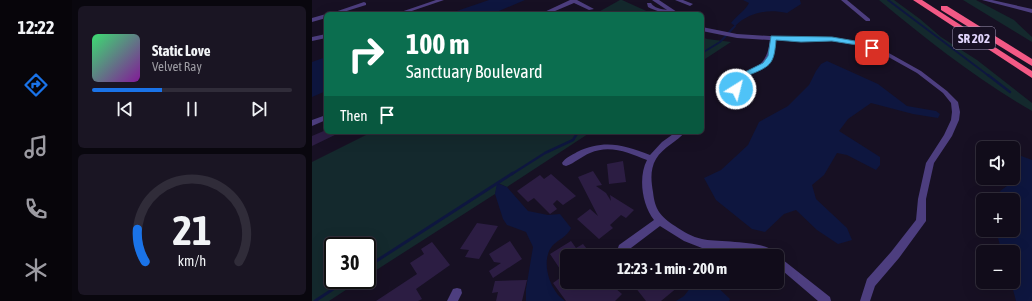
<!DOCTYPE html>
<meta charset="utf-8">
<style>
body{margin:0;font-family:"Asap Condensed",sans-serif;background:#1a1523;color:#f1f3f6;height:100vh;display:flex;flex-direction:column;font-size:15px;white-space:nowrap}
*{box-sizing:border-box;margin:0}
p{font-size:13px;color:#9c9ba2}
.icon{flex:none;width:22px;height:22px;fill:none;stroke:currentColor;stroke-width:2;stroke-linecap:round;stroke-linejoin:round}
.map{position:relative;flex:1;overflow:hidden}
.drawer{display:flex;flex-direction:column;gap:6px;padding:6px;background:#09070e;width:240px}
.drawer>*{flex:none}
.guide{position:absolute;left:12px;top:12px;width:380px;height:122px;border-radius:6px;box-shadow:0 4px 16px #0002,0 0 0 1px #302c39;background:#0b6e4f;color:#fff;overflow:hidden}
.tools{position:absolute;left:664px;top:141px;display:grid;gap:8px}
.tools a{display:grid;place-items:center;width:44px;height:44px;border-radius:6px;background:#110c1a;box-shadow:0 4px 16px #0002,0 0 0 1px #302c39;font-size:20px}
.speed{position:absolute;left:12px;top:237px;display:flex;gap:8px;font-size:20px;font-weight:700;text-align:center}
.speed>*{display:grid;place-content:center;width:52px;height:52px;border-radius:50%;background:#110c1a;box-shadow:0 4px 16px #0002,0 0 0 1px #302c39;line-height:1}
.speed .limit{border:2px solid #111;border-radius:6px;background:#fff;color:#111}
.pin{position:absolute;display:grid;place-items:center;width:34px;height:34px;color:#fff;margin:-17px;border-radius:8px;box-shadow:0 2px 6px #0006}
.me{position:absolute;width:44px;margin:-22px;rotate:36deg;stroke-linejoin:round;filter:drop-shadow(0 0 3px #0008)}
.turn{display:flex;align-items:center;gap:14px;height:84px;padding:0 16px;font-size:18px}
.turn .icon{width:52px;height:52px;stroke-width:2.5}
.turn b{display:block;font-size:28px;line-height:34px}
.then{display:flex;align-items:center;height:38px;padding:0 16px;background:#0003;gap:8px;font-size:15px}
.drawer .widget{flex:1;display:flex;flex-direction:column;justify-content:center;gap:6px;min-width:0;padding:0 14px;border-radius:6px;background:#1a1523}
.drawer .dial{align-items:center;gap:0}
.dial svg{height:104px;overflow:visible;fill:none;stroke:#302c39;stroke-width:7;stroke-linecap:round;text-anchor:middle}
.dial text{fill:#f1f3f6;stroke:none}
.song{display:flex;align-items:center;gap:12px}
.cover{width:48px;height:48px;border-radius:6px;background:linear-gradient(135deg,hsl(140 70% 55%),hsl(290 70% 35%))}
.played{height:4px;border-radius:2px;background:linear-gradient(90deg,#1a73e8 35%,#302c39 35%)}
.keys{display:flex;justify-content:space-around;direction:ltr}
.trip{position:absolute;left:248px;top:249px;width:224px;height:40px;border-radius:6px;background:#110c1a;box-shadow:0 4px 16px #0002,0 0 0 1px #302c39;font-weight:700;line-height:40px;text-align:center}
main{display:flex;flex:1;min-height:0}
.tab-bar{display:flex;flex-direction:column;width:72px;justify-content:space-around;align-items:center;background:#07050a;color:#9c9ba2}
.tab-bar .icon{width:28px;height:28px}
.tab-bar .active{color:#1a73e8}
.tab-bar b{font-size:18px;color:#f1f3f6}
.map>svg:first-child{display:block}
.green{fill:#14292d}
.water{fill:#0e163f}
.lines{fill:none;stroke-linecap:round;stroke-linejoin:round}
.stream-far2{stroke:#0e163f;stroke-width:2}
.stream-far1{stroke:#0e163f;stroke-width:2.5}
.stream{stroke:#0e163f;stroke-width:3}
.building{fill:#2c1d43}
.minor{fill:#4d3e7f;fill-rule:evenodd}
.motorway{fill:#f35985;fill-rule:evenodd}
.route{fill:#4fc3f7;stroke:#337fa1}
.labels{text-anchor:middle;stroke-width:4;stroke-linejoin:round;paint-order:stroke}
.shield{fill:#171023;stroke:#a49abb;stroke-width:1}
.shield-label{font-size:13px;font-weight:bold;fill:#e1d5fc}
</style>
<main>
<nav class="tab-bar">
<b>12:22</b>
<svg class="icon active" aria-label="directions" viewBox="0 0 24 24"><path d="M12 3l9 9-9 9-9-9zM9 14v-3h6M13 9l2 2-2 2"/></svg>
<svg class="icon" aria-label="music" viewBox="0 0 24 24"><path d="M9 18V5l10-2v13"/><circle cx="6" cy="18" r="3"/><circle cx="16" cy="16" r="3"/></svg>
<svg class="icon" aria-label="phone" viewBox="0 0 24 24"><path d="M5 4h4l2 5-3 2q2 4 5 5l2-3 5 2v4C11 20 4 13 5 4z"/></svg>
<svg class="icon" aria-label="climate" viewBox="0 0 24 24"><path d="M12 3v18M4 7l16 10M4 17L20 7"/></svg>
</nav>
<section class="drawer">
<div class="widget">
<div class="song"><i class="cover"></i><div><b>Static Love</b><p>Velvet Ray</p></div></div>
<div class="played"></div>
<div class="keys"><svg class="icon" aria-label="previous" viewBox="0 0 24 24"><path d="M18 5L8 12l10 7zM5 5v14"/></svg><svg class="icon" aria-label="pause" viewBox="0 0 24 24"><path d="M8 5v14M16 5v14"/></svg><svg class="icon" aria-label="next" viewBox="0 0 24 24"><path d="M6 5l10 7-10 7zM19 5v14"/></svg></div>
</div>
<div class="widget dial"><svg viewBox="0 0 100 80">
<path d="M14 69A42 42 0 1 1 86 69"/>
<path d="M14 69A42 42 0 0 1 8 44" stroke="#1a73e8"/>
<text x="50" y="56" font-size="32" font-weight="700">21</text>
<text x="50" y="72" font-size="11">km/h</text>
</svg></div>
</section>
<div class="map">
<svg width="720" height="301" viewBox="0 0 720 301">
<rect width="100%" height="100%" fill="#171023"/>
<g class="green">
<path d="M308 0H310L341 14H283Z"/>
<path d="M567 0H582L608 19 629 37 665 60 720 103V111C666 80 615 40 567 0Z"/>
<path d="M651 0H664L702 20 720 37V42Z"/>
<path d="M390 37 395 39 419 42 390 61Z"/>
<path d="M60 132H279L195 187 186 183 183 194 55 276V246H21V280H49L17 301H0V162Z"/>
</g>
<g class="water">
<path d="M177 0H213L180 14H136Z"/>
<path d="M431 0H488L489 4 475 13C455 9 438 12 423 26L419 23C425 15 433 11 437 3Z"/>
<path d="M14 57V91L0 97V62Z"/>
<path d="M515 61 566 84 595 106 624 111 628 114 626 118 601 114 559 103 536 119 527 131 568 157V165L564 170 535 155 525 153 512 175 500 185 504 199 535 228 540 240 526 244 505 230 484 210 472 214 453 232 440 229 404 200 392 178 409 170 436 145 447 122 476 106 497 85 504 71 509 64Z"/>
<path d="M704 154 720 160V301H704L699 282H701V252H690L686 238 701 230V200H693L688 191 702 181 707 169 701 161V156Z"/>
<path d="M185 183 195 187 216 211 236 215 248 214 259 228C256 236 246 240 241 245 230 257 235 280 244 292 246 296 250 298 253 301H214V289L221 247 214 232 195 225 191 219 183 194Z"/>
<path d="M383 282H400L418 299 417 301H364L372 296Z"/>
</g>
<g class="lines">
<g class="stream-far2">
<path d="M576 0 677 76"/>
<path d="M390 53 408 42 423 26"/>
</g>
<g class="stream-far1">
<path d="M676 75 698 92"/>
<path d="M200 174 233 153 261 140 266 132"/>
</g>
<g class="stream">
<path d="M55 267 201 173"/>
<path d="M3 301 35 280"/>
</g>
</g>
<g class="building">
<path d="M14 130V132H29L0 146V136Z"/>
<path d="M311 161 314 182 297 184 295 164Z"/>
<path d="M281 171 290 185 284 186 294 193 299 201 298 195 322 210 314 218 309 215 298 225 301 228 287 239 265 219 278 209 286 216 266 177Z"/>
<path d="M239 174 264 196 251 205 245 200 241 204 245 209 238 214 222 198 216 202 205 191 228 175 232 179Z"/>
<path d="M165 223 186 226 167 259 153 257 157 250 148 249Z"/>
<path d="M198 241 210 259 181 278 177 271 189 263 182 262 177 254Z"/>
<path d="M259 241 264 248 271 244 278 253 273 256H255V282H296L310 294 303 301H254L241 283 252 275 238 254Z"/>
<path d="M120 242 138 265 104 289 110 299 106 301H64L105 274 98 263 112 254 109 249Z"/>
<path d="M215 280 210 301H184L186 292 180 293 183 281Z"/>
<path d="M330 282H372L349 301H334L323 287Z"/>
</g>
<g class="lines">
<g class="minor">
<path d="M124 0H132L91 14H83Z"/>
<path d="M258 0H265L282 9 277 10 262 3 236 14H228Z"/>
<path d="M340 0H347L365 12C357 16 344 11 336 7L335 3H339C342 8 349 9 355 10Z"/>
<path d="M363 0H371L381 4 378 6Z"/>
<path d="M529 0H535L558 19V21H554Z"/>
<path d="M670 0H680L720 9V13Z"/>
<path d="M52 2 54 3V5L25 14H17Z"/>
<path d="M14 14V18L0 22V18Z"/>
<path d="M390 27 425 34 489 38 519 37 549 42 575 52 609 71 635 91 646 102 648 112 647 120 640 136 622 163 614 199V221L587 258 563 286 558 301H548L555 279 579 252 604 220 606 199 614 163 632 135 639 120 640 112 639 103 631 93 605 73 571 54 546 45 519 41 489 42 464 40 462 52 457 62 450 69 435 76 429 89H416L412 86 413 81C436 66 454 74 458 40L425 38 390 31ZM427 78 424 86 418 85V83Z"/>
<path d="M14 34V38L0 41V37Z"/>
<path d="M14 115V120L0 126V120Z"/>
<path d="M364 132H373C365 142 351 147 344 159 338 169 339 181 341 192 343 210 348 216 363 226 372 232 380 237 390 239 407 243 458 239 466 256L518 297 519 301H506L465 266V256H452L439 252 410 251 390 248 372 241 348 226 315 251 311 252 307 251 306 248 307 245 342 220C330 205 326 177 335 160 317 153 298 144 278 153 270 156 263 163 254 166L251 165 250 163C253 158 260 155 265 152 293 139 311 145 338 155L350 142Z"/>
<path d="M145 288 149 289 150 293 146 301H135L141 289Z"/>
</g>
<g class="motorway">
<path d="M601 0H610L720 71V78Z"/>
<path d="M629 6H635L720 59V66L629 10Z"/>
</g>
</g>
<path class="route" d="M459 36 520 37 549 42 563 48 560 50 545 45 520 41 489 42 464 40C462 66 458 66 435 76L433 84 430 90 421 91 420 89 426 84 429 74 451 63 456 56Z"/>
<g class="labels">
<rect class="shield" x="641" y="27" width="42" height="22" rx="3"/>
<g class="shield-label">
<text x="662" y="43">SR 202</text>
</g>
</g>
</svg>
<div class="tools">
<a><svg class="icon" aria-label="sound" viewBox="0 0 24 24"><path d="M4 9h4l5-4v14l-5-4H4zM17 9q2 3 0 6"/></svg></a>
<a>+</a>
<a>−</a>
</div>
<div class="speed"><div class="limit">30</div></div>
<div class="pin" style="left:560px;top:48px;background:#d93025"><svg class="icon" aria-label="arrive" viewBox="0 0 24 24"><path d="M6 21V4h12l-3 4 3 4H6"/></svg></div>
<svg class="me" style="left:424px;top:89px" viewBox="-20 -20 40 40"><circle r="17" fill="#4fc3f7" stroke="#fff" stroke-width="3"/><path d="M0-11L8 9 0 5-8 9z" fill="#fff"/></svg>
<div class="trip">12:23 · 1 min · 200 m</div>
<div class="guide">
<div class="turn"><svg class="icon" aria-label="right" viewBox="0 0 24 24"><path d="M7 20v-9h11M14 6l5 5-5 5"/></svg><div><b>100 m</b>Sanctuary Boulevard</div></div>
<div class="then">Then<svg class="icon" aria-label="arrive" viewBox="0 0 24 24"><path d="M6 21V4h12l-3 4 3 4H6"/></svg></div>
</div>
</div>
</main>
